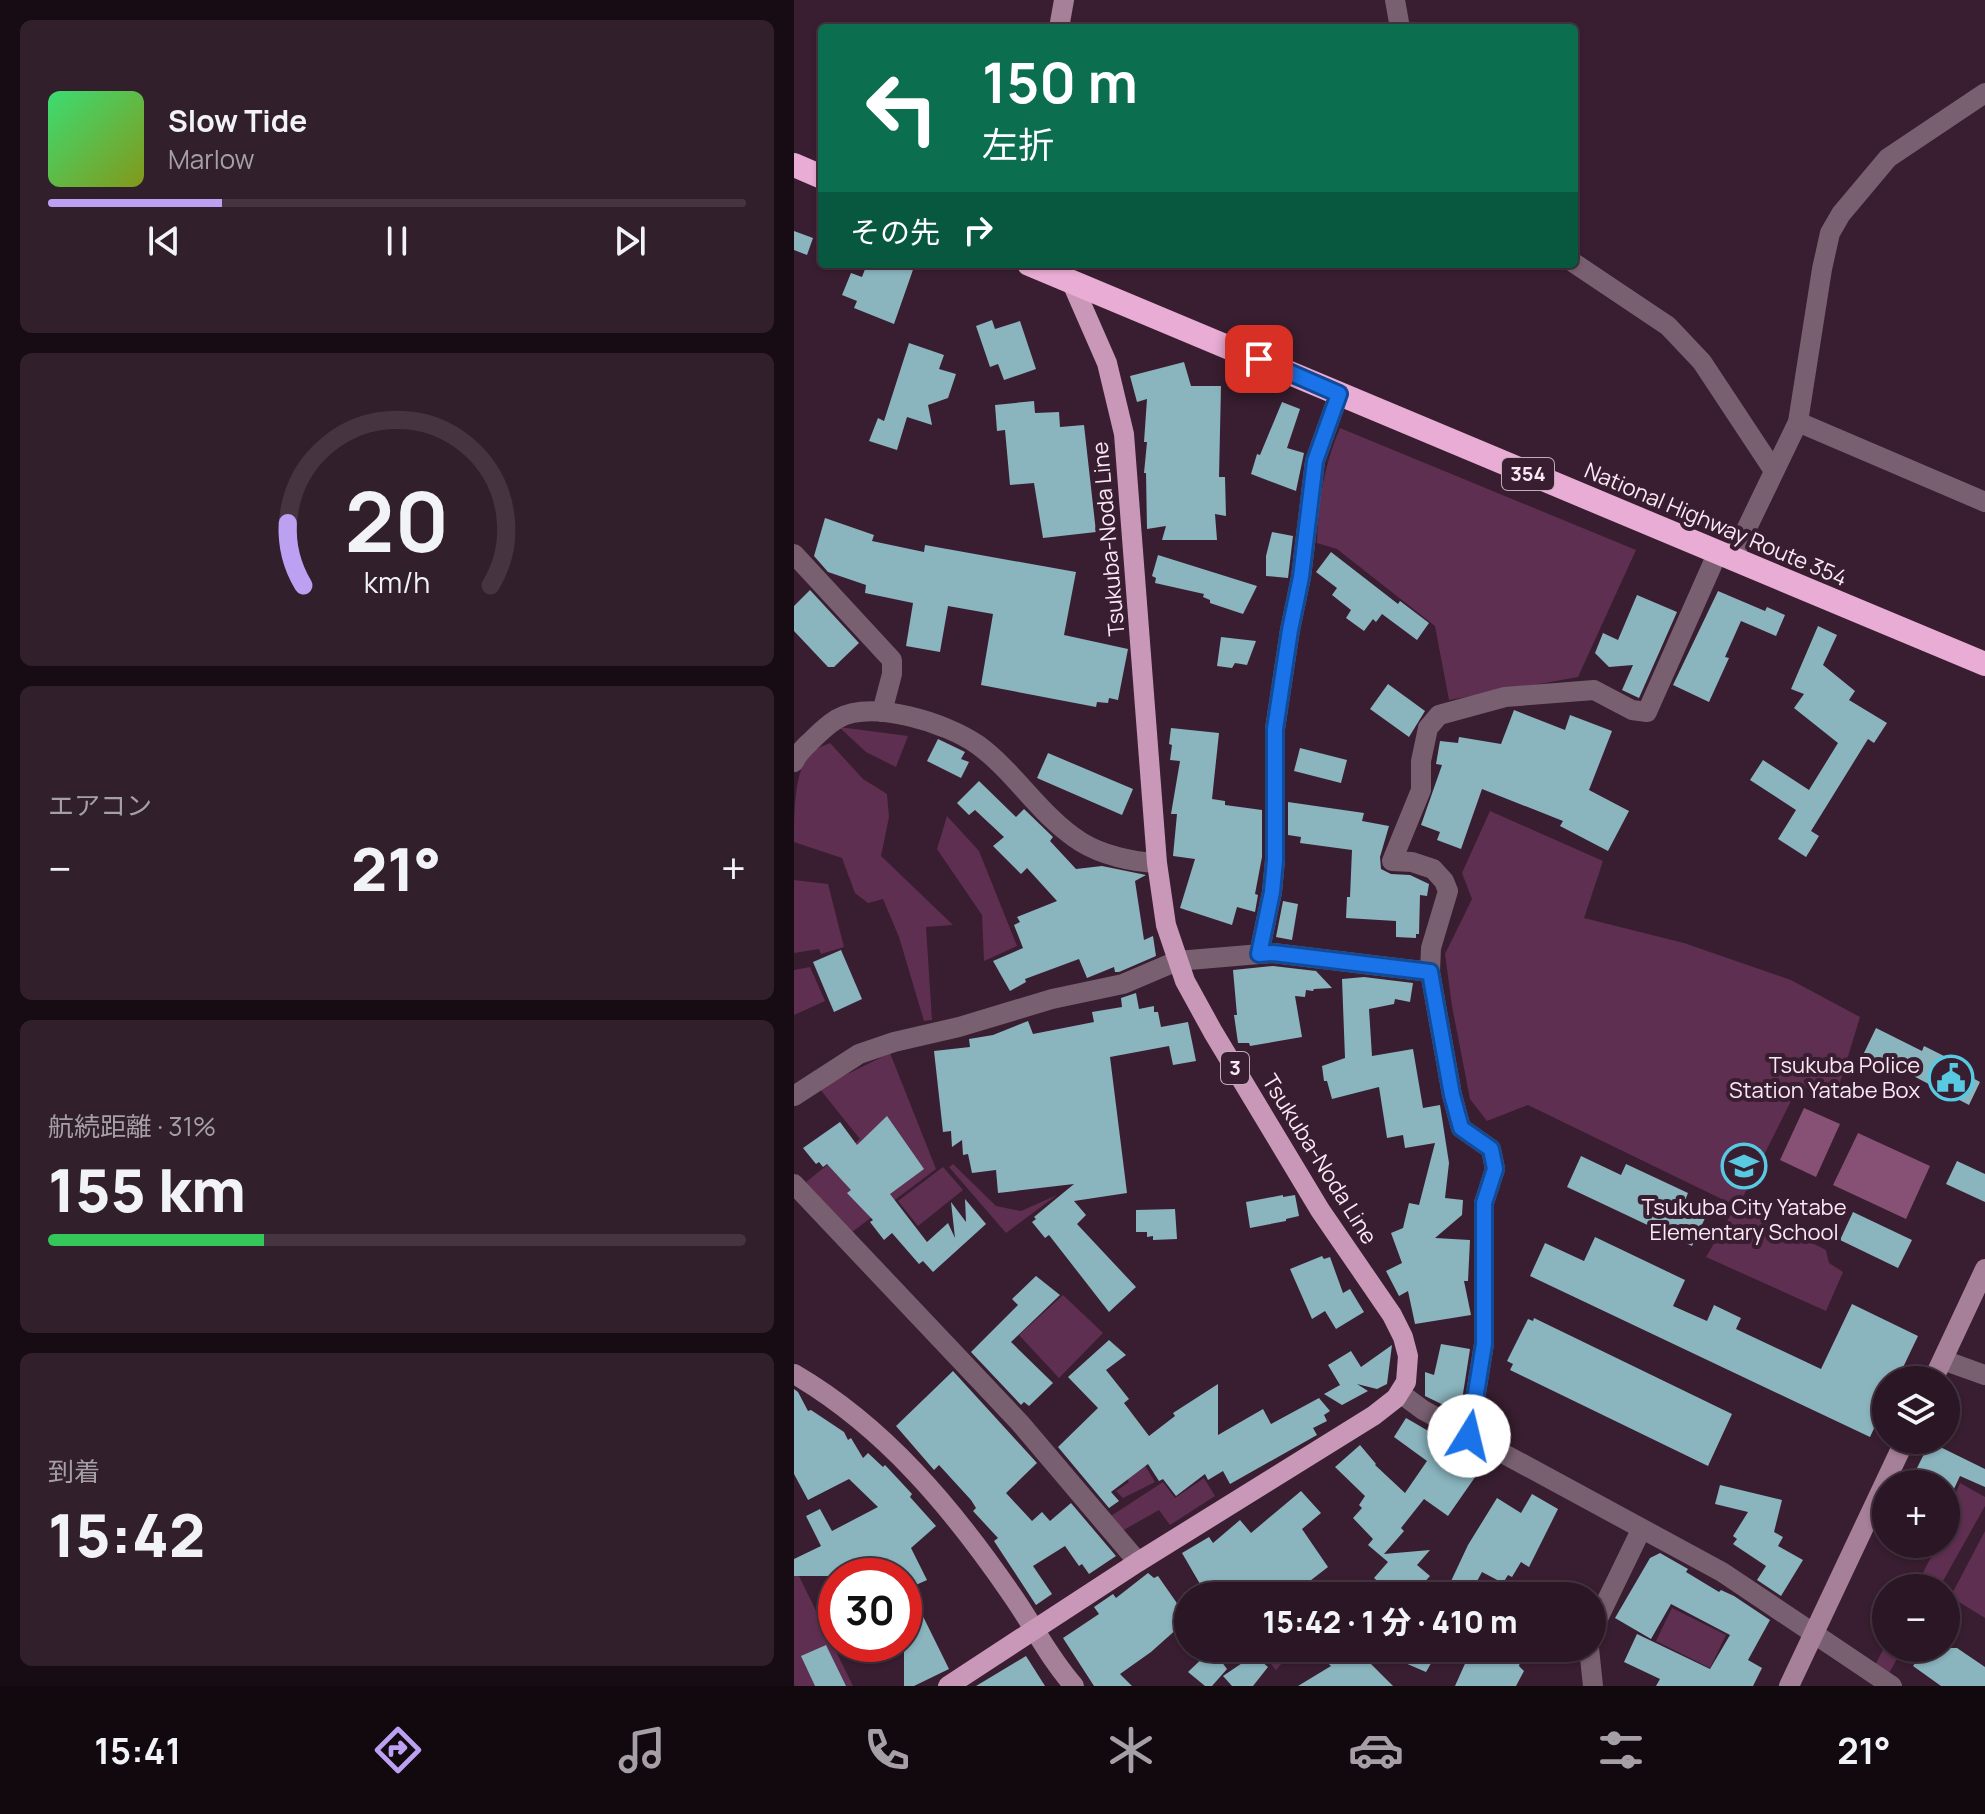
<!DOCTYPE html>
<html lang="ja">
<meta charset="utf-8">
<style>
body{margin:0;font-family:Manrope,"Noto Sans JP",sans-serif;background:#321f2c;color:#f1f3f6;height:100vh;display:flex;flex-direction:column;font-size:30px;white-space:nowrap}
*{box-sizing:border-box;margin:0}
p{font-size:26px;color:#a59fa6}
.icon{flex:none;width:44px;height:44px;fill:none;stroke:currentColor;stroke-width:2;stroke-linecap:round;stroke-linejoin:round}
.map{position:relative;flex:1;overflow:hidden}
.side{display:flex;flex-direction:column;gap:20px;padding:20px;background:#170c14;width:794px}
.side>*{flex:none}
.banner{position:absolute;left:24px;top:24px;width:760px;height:244px;border-radius:8px;box-shadow:0 2px 6px #0004,0 0 0 2px #463541;background:#0b6e4f;color:#fff;overflow:hidden}
.controls{position:absolute;left:1078px;top:1366px;display:grid;gap:16px}
.controls a{display:grid;place-items:center;width:88px;height:88px;border-radius:50%;background:#2a1624;box-shadow:0 2px 6px #0004,0 0 0 2px #463541;font-size:40px}
.speed{position:absolute;left:24px;top:1558px;display:flex;gap:16px;font-size:40px;font-weight:700;text-align:center}
.speed>*{display:grid;place-content:center;width:104px;height:104px;border-radius:50%;background:#2a1624;box-shadow:0 2px 6px #0004,0 0 0 2px #463541;line-height:1}
.speed .limit{border:12px solid #d22;background:#fff;color:#111}
.pin{position:absolute;display:grid;place-items:center;width:68px;height:68px;color:#fff;margin:-34px;border-radius:16px;box-shadow:0 4px 12px #0006}
.me{position:absolute;width:88px;margin:-44px;rotate:9deg;stroke-linejoin:round;filter:drop-shadow(0 0 6px #0008)}
.turn{display:flex;align-items:center;gap:28px;height:168px;padding:0 32px;font-size:36px}
.turn .icon{width:104px;height:104px;stroke-width:2.5}
.turn b{display:block;font-size:56px;line-height:68px}
.then{display:flex;align-items:center;height:76px;padding:0 32px;background:#0003;gap:16px;font-size:30px}
.big{font-size:60px;font-weight:800;line-height:1.1}
.side .card{flex:1;display:flex;flex-direction:column;justify-content:center;gap:12px;min-width:0;padding:0 28px;border-radius:12px;background:#321f2c}
.side .dial{align-items:center;gap:0}
.dial svg{height:208px;overflow:visible;fill:none;stroke:#463541;stroke-width:7;stroke-linecap:round;text-anchor:middle}
.dial text{fill:#f1f3f6;stroke:none}
.song{display:flex;align-items:center;gap:24px}
.cover{width:96px;height:96px;border-radius:12px;background:linear-gradient(135deg,hsl(140 70% 55%),hsl(70 70% 35%))}
.played{height:8px;border-radius:4px;background:linear-gradient(90deg,#bca0f2 25%,#463541 25%)}
.keys{display:flex;justify-content:space-around;direction:ltr}
.heat{display:flex;justify-content:space-between;align-items:center;font-size:44px;direction:ltr}
.charge{height:12px;border-radius:6px;background:linear-gradient(90deg,#34c759 31%,#463541 0)}
.trip{position:absolute;left:380px;top:1582px;width:432px;height:80px;border-radius:40px;background:#2a1624;box-shadow:0 2px 6px #0004,0 0 0 2px #463541;font-weight:800;line-height:80px;text-align:center}
.tabs{display:flex;height:128px;justify-content:space-around;align-items:center;background:#11090e;color:#a59fa6}
.tabs .icon{width:56px;height:56px}
.tabs .current{color:#bca0f2}
.tabs b{font-size:36px;color:#f1f3f6}
main{display:flex;flex:1;min-height:0}
.map>svg:first-child{display:block}
.green{fill:#5f2f51}
.water{fill:#865175}
.building{fill:#8ab4be}
.lines{fill:none;stroke-linecap:round;stroke-linejoin:round}
.street{stroke:#786070;stroke-width:20}
.secondary{stroke:#a67f98;stroke-width:20}
.primary{stroke:#c997b8;stroke-width:20}
.highway{stroke:#e9acd4;stroke-width:24}
.route-casing{stroke:#114b97;stroke-width:20}
.route{stroke:#1a73e8;stroke-width:14}
.labels{text-anchor:middle;stroke-width:8;stroke-linejoin:round;paint-order:stroke}
.shield{fill:#381e30;stroke:#c0acb9;stroke-width:2}
.shield-label{font-size:20px;font-weight:bold;fill:#fae9f4}
.street-label{font-size:22px;fill:#fae9f4;stroke:#381e30}
.poi-label{font-size:22px;fill:#fae9f4;stroke:#381e30;text-anchor:end}
</style>
<main>
<section class="side">
<div class="card">
<div class="song"><i class="cover"></i><div><b>Slow Tide</b><p>Marlow</p></div></div>
<div class="played"></div>
<div class="keys"><svg class="icon" aria-label="previous" viewBox="0 0 24 24"><path d="M18 5L8 12l10 7zM5 5v14"/></svg><svg class="icon" aria-label="pause" viewBox="0 0 24 24"><path d="M8 5v14M16 5v14"/></svg><svg class="icon" aria-label="next" viewBox="0 0 24 24"><path d="M6 5l10 7-10 7zM19 5v14"/></svg></div>
</div>
<div class="card dial"><svg viewBox="0 0 100 80">
<path d="M14 69A42 42 0 1 1 86 69"/>
<path d="M14 69A42 42 0 0 1 8 45" stroke="#bca0f2"/>
<text x="50" y="56" font-size="32" font-weight="700">20</text>
<text x="50" y="72" font-size="11">km/h</text>
</svg></div>
<div class="card"><p>エアコン</p>
<div class="heat"><a>−</a><b class="big">21°</b><a>+</a></div>
</div>
<div class="card"><p>航続距離 · 31%</p><b class="big">155 km</b><div class="charge"></div></div>
<div class="card"><p>到着</p><b class="big">15:42</b></div>
</section>
<div class="map">
<svg width="1191" height="1686" viewBox="0 0 1191 1686">
<rect width="100%" height="100%" fill="#381e30"/>
<g class="green">
<path d="M546 428 842 550 784 677 655 700 641 626 543 549 523 543C524 502 530 465 546 428Z"/>
<path d="M45 727 114 736 102 767 72 752Z"/>
<path d="M36 743 69 779 93 794 95 817 87 856 159 925 132 927 138 1020 130 1021 105 937 89 899 74 903 61 893 48 858 0 842C0 815 0 776 14 755 19 749 29 746 36 743Z"/>
<path d="M696 811 809 861 790 918 890 943 997 980 1066 1017 1041 1099 1005 1085 944 1207 734 1105 693 1121 676 1099 658 1006 651 954 678 899 668 873Z"/>
<path d="M153 816 185 851 223 946 190 961 188 915 143 849Z"/>
<path d="M0 880 34 884 50 947 27 954 25 949 0 953Z"/>
<path d="M16 967 31 1001 0 1015V970Z"/>
<path d="M96 1053 142 1169 58 1232 12 1182 66 1139 25 1088Z"/>
<path d="M159 1164 202 1206 227 1211 263 1195 212 1233 155 1167Z"/>
<path d="M149 1167 169 1190 124 1226 104 1201Z"/>
<path d="M939 1211 958 1213 1032 1250 1035 1263 1049 1272 1032 1311 912 1257Z"/>
<path d="M269 1295 309 1333 265 1378 225 1335Z"/>
<path d="M340 1447 361 1482 329 1498 322 1491 335 1482 321 1460Z"/>
<path d="M410 1478 421 1496 376 1525 365 1510 328 1531 317 1516 369 1482 381 1498Z"/>
<path d="M1166 1483 1191 1497V1506L1145 1588H1121L1144 1544H1152V1492L1161 1495Z"/>
<path d="M1191 1531V1618L1165 1602 1159 1592Z"/>
<path d="M0 1566 59 1686H0Z"/>
<path d="M878 1608 932 1635 916 1668 862 1641Z"/>
<path d="M1092 1644V1648H1109L1094 1675 1080 1667Z"/>
<path d="M471 1648H501L482 1670 467 1652Z"/>
</g>
<g class="water">
<path d="M1010 1108 1046 1124 1022 1177 986 1160Z"/>
<path d="M1064 1133 1136 1166 1112 1219 1039 1185Z"/>
</g>
<g class="building">
<path d="M0 231 19 238 13 255 0 250Z"/>
<path d="M73 264H121L100 324 60 308 63 301 48 295 57 273 68 277Z"/>
<path d="M198 320 201 329 226 321 242 369 210 380 204 364 196 367 182 326Z"/>
<path d="M115 343 150 355 145 369 162 374 154 398 134 405 138 425 113 417 103 450 75 441 84 418 90 421Z"/>
<path d="M390 362 397 386H427L425 477H431L432 516 421 514 423 540H368L372 526 353 529 352 473H350L353 442H350L353 399 343 402 336 376Z"/>
<path d="M240 401 241 413 265 412 266 427 290 425 302 532 249 538 240 483 216 485 211 430 203 431 201 405Z"/>
<path d="M488 402 506 409 493 448 510 453 502 491 457 474 463 454 466 455Z"/>
<path d="M31 518 80 535 78 541 130 552 131 545 282 572 270 635 334 649 324 700 315 698 314 703 303 702 302 707 187 685 199 614 154 606 146 652 112 646 119 603 71 593 72 585 34 572 20 556Z"/>
<path d="M478 532 499 536 494 578 472 576V556Z"/>
<path d="M537 552 604 604 606 601 635 623 623 640 588 614 582 622 579 619 570 631 552 618 557 610 538 595 543 588 522 572Z"/>
<path d="M364 555 463 586 449 614 416 603V600L409 597 410 594 361 583 362 578 358 576Z"/>
<path d="M16 590 65 643 40 667H34L0 631V606Z"/>
<path d="M924 591 971 611 973 607 991 615 982 636 947 621 931 657 935 658 915 702 879 685Z"/>
<path d="M843 595 883 612 845 698 828 690 839 665 815 667 801 653 809 633 824 640Z"/>
<path d="M1024 626 1043 635 1029 665 1061 691 1055 700 1093 723 1080 743 1074 739 1017 831 1025 836 1012 857 984 839 1002 810 956 780 969 760 1015 790 1044 743 1000 708 1010 694 997 689Z"/>
<path d="M427 637 462 641 453 665 441 663 438 668 423 666Z"/>
<path d="M594 684 631 711 615 737 576 709Z"/>
<path d="M720 710 771 730 776 715 818 731 795 790 835 811 814 851 766 826 769 821 688 789 667 849 643 840 646 832 627 825 648 765 642 764 646 741 664 743 665 737 707 744Z"/>
<path d="M377 728 425 733 418 799 431 801V805L468 810V857L461 894 464 895 461 912 443 907 438 925 386 908 401 859 379 856 383 814H377L386 761 376 760 378 745 375 744Z"/>
<path d="M144 739 171 752 167 759 175 762 167 778 133 761Z"/>
<path d="M506 748 553 760 547 783 500 771Z"/>
<path d="M254 753 339 789 328 815 243 778Z"/>
<path d="M185 781 222 817 230 809 259 837 256 841 282 869 308 866 352 875 341 881 350 940 359 936 362 956 325 972H321L320 967 293 978 285 959 231 979 232 982 216 991 199 961 229 948 220 925 226 922 223 917 263 901 233 868 227 874 199 846 210 837 181 810 175 815 163 803Z"/>
<path d="M494 802 570 813 568 821 595 826 586 857 587 869 597 874 616 875 635 884 633 896 626 895 625 934H622V938L602 937V921L552 918 553 897H556L558 850 506 843 507 837 494 835Z"/>
<path d="M489 901 504 904 498 940 482 937Z"/>
<path d="M47 950 68 999 40 1012 19 962Z"/>
<path d="M479 966 522 971 538 988 520 989 519 991 512 990 511 997 501 996 508 1037 456 1046 455 1043H444L440 1015H443L439 970Z"/>
<path d="M570 977 619 983 616 1002 601 999 600 1004 575 1009 578 1056 619 1049 629 1108 646 1105 655 1163 651 1198 669 1200 668 1215 641 1238 676 1240 674 1281H670L677 1315 621 1324 614 1291 605 1296 592 1271 608 1263 597 1233 609 1228 615 1203 625 1205 641 1143 611 1148 609 1135 593 1138 585 1087 538 1099 533 1081H530L528 1066 551 1058 548 979Z"/>
<path d="M342 993 345 1009 360 1006V1012H364L367 1027 394 1022 402 1061 379 1065 375 1046 316 1057 333 1193 280 1201 292 1215 283 1224 342 1287 315 1312 255 1235 251 1238 238 1222 242 1219 240 1217 280 1184 204 1193 202 1170 178 1173 174 1154 169 1155 168 1140 158 1147 157 1131 149 1132 140 1051 176 1047 175 1039 199 1035 234 1021 239 1034 300 1022 298 1012 328 1007 327 998Z"/>
<path d="M1082 1028 1128 1051 1130 1046 1178 1070 1175 1076 1186 1082 1175 1105 1104 1068 1102 1071 1069 1055Z"/>
<path d="M93 1116 130 1169 96 1194 133 1242 154 1223 161 1238 157 1202 172 1222 171 1199 192 1224 139 1272 129 1261 125 1264 98 1233 90 1240 76 1222 79 1220 53 1193 57 1190 33 1164 29 1167 25 1162 22 1164 9 1148 46 1122 63 1145Z"/>
<path d="M787 1156 827 1175 832 1164 894 1193 889 1205 912 1216 898 1246 773 1187Z"/>
<path d="M1163 1161 1191 1174V1202L1152 1184Z"/>
<path d="M489 1195V1197L501 1195 505 1216 492 1219V1221L456 1228 452 1202Z"/>
<path d="M381 1209 383 1239 359 1240V1236L353 1237V1232H342V1210Z"/>
<path d="M1059 1212 1118 1240 1104 1268 1046 1240Z"/>
<path d="M801 1237 891 1280 879 1306 913 1321 920 1305 947 1318 942 1329 1027 1369 1058 1304 1124 1336 1103 1380H1092V1403L1076 1437 736 1276 751 1243 790 1261Z"/>
<path d="M528 1256 530 1259 536 1257 549 1293 556 1289 570 1312 542 1329 531 1311 518 1319 496 1269Z"/>
<path d="M242 1276 266 1295 217 1342 259 1383 235 1406 230 1402 227 1405 177 1352 224 1305 218 1299Z"/>
<path d="M740 1318 938 1414 914 1466 716 1370 719 1364 713 1361 734 1319 739 1321Z"/>
<path d="M315 1340 332 1355 312 1370 335 1399 330 1403 355 1436 381 1416 379 1413 424 1384V1435L469 1409 477 1424 525 1398 536 1411 530 1415 533 1421 519 1428 523 1435 436 1484 429 1471 414 1480 411 1474 382 1496 369 1479 365 1481 354 1464 317 1492 325 1501 315 1508 264 1447 304 1408 274 1377Z"/>
<path d="M647 1344 676 1349 666 1413 631 1396V1372L640 1375Z"/>
<path d="M598 1345 593 1384 583 1389 563 1384 574 1391 548 1405 530 1394 546 1385 534 1365 557 1351 567 1367Z"/>
<path d="M159 1371 243 1463 212 1493 238 1521 248 1512 256 1521 277 1503 322 1556 295 1574 288 1564 285 1566 271 1546 239 1566 258 1594 242 1605 200 1541 204 1538 179 1511 182 1508 177 1500 145 1465 140 1470 102 1426Z"/>
<path d="M0 1389 4 1392 14 1411 17 1410 50 1432 54 1440 57 1438 69 1458 74 1453 89 1467 91 1465 106 1481 118 1494 116 1497 142 1526 117 1548 133 1580 115 1588 155 1669 120 1686H110V1576H0V1559L27 1546 12 1516 26 1509 38 1531 84 1507 55 1479 14 1500 0 1474Z"/>
<path d="M612 1418 662 1447 660 1452 686 1470 654 1516 630 1499 607 1528 610 1531 590 1554 636 1550 623 1565 636 1576 618 1596H601L580 1578 594 1562 574 1545 579 1539 559 1518 568 1508 565 1505 571 1496 541 1467 566 1445 582 1464 581 1465 611 1493 633 1461 600 1437Z"/>
<path d="M1136 1442 1191 1469V1487L1166 1476 1159 1491 1152 1488V1484H1115Z"/>
<path d="M926 1485 988 1500 980 1532 989 1537 984 1546 1009 1560 987 1596 963 1580 972 1566 939 1544 943 1539 939 1536 954 1512 921 1504Z"/>
<path d="M507 1491 527 1513 508 1529 534 1567 512 1584 521 1596H413L388 1553 415 1537 419 1543 446 1520 457 1533Z"/>
<path d="M738 1494 764 1509 735 1567 727 1562 718 1577 714 1575 709 1583 688 1572 675 1596H650L674 1545 703 1498 727 1513Z"/>
<path d="M866 1553 894 1569 892 1572 925 1592 927 1590 940 1596 976 1620 954 1660 968 1668 959 1686H862L866 1679 830 1662 843 1634 916 1669 936 1635 877 1604 857 1639 821 1618 856 1558Z"/>
<path d="M354 1573 360 1578 364 1576 394 1619 357 1652 326 1674 338 1686H300L269 1638 305 1614 300 1607 319 1594 322 1598Z"/>
<path d="M32 1645 52 1686H21L7 1656Z"/>
<path d="M547 1648H561L599 1686H504L537 1666 534 1663Z"/>
<path d="M611 1648H646L632 1672 604 1660Z"/>
<path d="M678 1648H718L713 1657 726 1662 725 1666 730 1671 722 1686H661Z"/>
<path d="M1131 1648H1163L1191 1667V1686H1147L1119 1666Z"/>
<path d="M418 1649 433 1669 418 1686H411L394 1672Z"/>
<path d="M460 1655 474 1667 459 1686H438L429 1676Z"/>
<path d="M232 1656 251 1686H182Z"/>
</g>
<g class="lines">
<g class="street">
<path d="M601 0 606 28"/>
<path d="M780 263 874 326 908 362 980 471"/>
<path d="M1004 422 1191 502"/>
<path d="M0 554 98 660V674L88 712"/>
<path d="M938 559 1004 422 1028 269 1036 233 1047 214 1094 158 1191 93"/>
<path d="M0 762C4 752 12 746 19 739 26 732 35 724 43 719 78 699 153 723 184 745 222 773 247 817 287 842 308 855 338 862 363 863"/>
<path d="M465 954 478 892 481 860V729L496 630 507 577 521 461 545 394"/>
<path d="M0 1096 65 1054 100 1042 165 1027 258 999 329 984 383 961 479 953 636 972"/>
<path d="M0 1184 226 1423 344 1562"/>
<path d="M1149 1360 1191 1375"/>
<path d="M606 1393 629 1410 928 1572 1098 1686"/>
<path d="M675 1436 690 1344V1203L701 1169 697 1149 667 1128 658 1095 636 972 637 948 654 891 650 881 639 869 618 862 598 861 627 790V761L634 728 645 715 711 697 800 690 838 710 853 712 923 554"/>
<path d="M798 1631 847 1530"/>
<path d="M795 1648 799 1686"/>
</g>
<g class="secondary">
<path d="M265 28 270 0"/>
<path d="M0 1374C91 1427 159 1509 218 1595 239 1625 255 1658 280 1686"/>
<path d="M1139 1380 1191 1269"/>
<path d="M995 1686 1111 1440"/>
</g>
<path class="primary" d="M154 1686 344 1562 579 1416 602 1398 612 1382 614 1356 609 1337 598 1315 526 1210 419 1032 391 981 372 925 363 863 330 434 313 363 278 283"/>
<g class="highway">
<path d="M0 165 28 177"/>
<path d="M235 264 1191 664"/>
</g>
</g>
<g class="lines">
<g class="route-casing">
<path id="route" d="M465 359 545 394 521 461 507 577 496 630 481 729V860L478 892 465 954 479 953 636 972 658 1095 667 1128 697 1149 701 1169 690 1203V1344L675 1436"/>
</g>
<use href="#route" class="route"/>
</g>
<defs>
<g id="civic-ring" transform="scale(2.3)"><circle r="9.5" fill="#381e30" stroke="#57c9e1" stroke-width="1.5"/><path d="M-.6-6.5H3V-4.5H.6V-3L4-1V1h2V6H-6V1h2V-1L-.6-3ZM-1.2 2.5V6h2.4V2.5Z" fill="#57c9e1"/></g>
<g id="school-ring" transform="scale(2.3)"><circle r="9.5" fill="#381e30" stroke="#57c9e1" stroke-width="1.5"/><path d="M0-5L7-2L0 1L-7-2ZM-4 1L0 2.5L4 1V4Q0 6-4 4Z" fill="#57c9e1"/></g>
</defs>
<g fill-rule="evenodd">
<use href="#civic-ring" x="1157" y="1078"/>
<use href="#school-ring" x="950" y="1166"/>
</g>
<g class="labels">
<g class="shield">
<rect x="708" y="458" width="52" height="32" rx="6"/>
<rect x="427" y="1052" width="28" height="32" rx="6"/>
</g>
<g class="shield-label">
<text x="734" y="481">354</text>
<text x="441" y="1075">3</text>
</g>
<g class="street-label">
<text transform="translate(922 524) rotate(23)" y="8">National Highway Route 354</text>
<text transform="translate(314 539) rotate(-95)" y="8">Tsukuba-Noda Line</text>
<text transform="translate(526 1159) rotate(58)" y="8">Tsukuba-Noda Line</text>
</g>
<g class="poi-label">
<text x="1126" y="1073">Tsukuba Police<tspan x="1126" dy="25">Station Yatabe Box</tspan></text>
<text x="950" y="1215" text-anchor="middle">Tsukuba City Yatabe<tspan x="950" dy="25">Elementary School</tspan></text>
</g>
</g>
</svg>
<div class="controls">
<a><svg class="icon" aria-label="layers" viewBox="0 0 24 24"><path d="M12 4l9 5-9 5-9-5zM3 14l9 5 9-5"/></svg></a>
<a>+</a>
<a>−</a>
</div>
<div class="speed"><div class="limit">30</div></div>
<div class="pin" style="left:465px;top:359px;background:#d93025"><svg class="icon" aria-label="arrive" viewBox="0 0 24 24"><path d="M6 21V4h12l-3 4 3 4H6"/></svg></div>
<svg class="me" style="left:675px;top:1436px" viewBox="-20 -20 40 40"><circle r="19" fill="#fff"/><path d="M0-13L10 11 0 6-10 11z" fill="#1a73e8"/></svg>
<div class="trip">15:42 · 1 分 · 410 m</div>
<div class="banner">
<div class="turn"><svg class="icon" aria-label="left" viewBox="0 0 24 24"><path d="M17 20v-9H6M10 6l-5 5 5 5"/></svg><div><b>150 m</b>左折</div></div>
<div class="then">その先<svg class="icon" aria-label="right" viewBox="0 0 24 24"><path d="M7 20v-9h11M14 6l5 5-5 5"/></svg></div>
</div>
</div>
</main>
<nav class="tabs">
<b>15:41</b>
<svg class="icon current" aria-label="directions" viewBox="0 0 24 24"><path d="M12 3l9 9-9 9-9-9zM9 14v-3h6M13 9l2 2-2 2"/></svg>
<svg class="icon" aria-label="music" viewBox="0 0 24 24"><path d="M9 18V5l10-2v13"/><circle cx="6" cy="18" r="3"/><circle cx="16" cy="16" r="3"/></svg>
<svg class="icon" aria-label="phone" viewBox="0 0 24 24"><path d="M5 4h4l2 5-3 2q2 4 5 5l2-3 5 2v4C11 20 4 13 5 4z"/></svg>
<svg class="icon" aria-label="climate" viewBox="0 0 24 24"><path d="M12 3v18M4 7l16 10M4 17L20 7"/></svg>
<svg class="icon" aria-label="car" viewBox="0 0 24 24"><path d="M5 17H2v-5l4-1 3-4h7l3 4 3 1v5h-3M9 17h6M6 11h13"/><circle cx="7" cy="17" r="2"/><circle cx="17" cy="17" r="2"/></svg>
<svg class="icon" aria-label="filters" viewBox="0 0 24 24"><path d="M4 7h16M4 17h16"/><circle cx="9" cy="7" r="2"/><circle cx="15" cy="17" r="2"/></svg>
<b>21°</b>
</nav>
